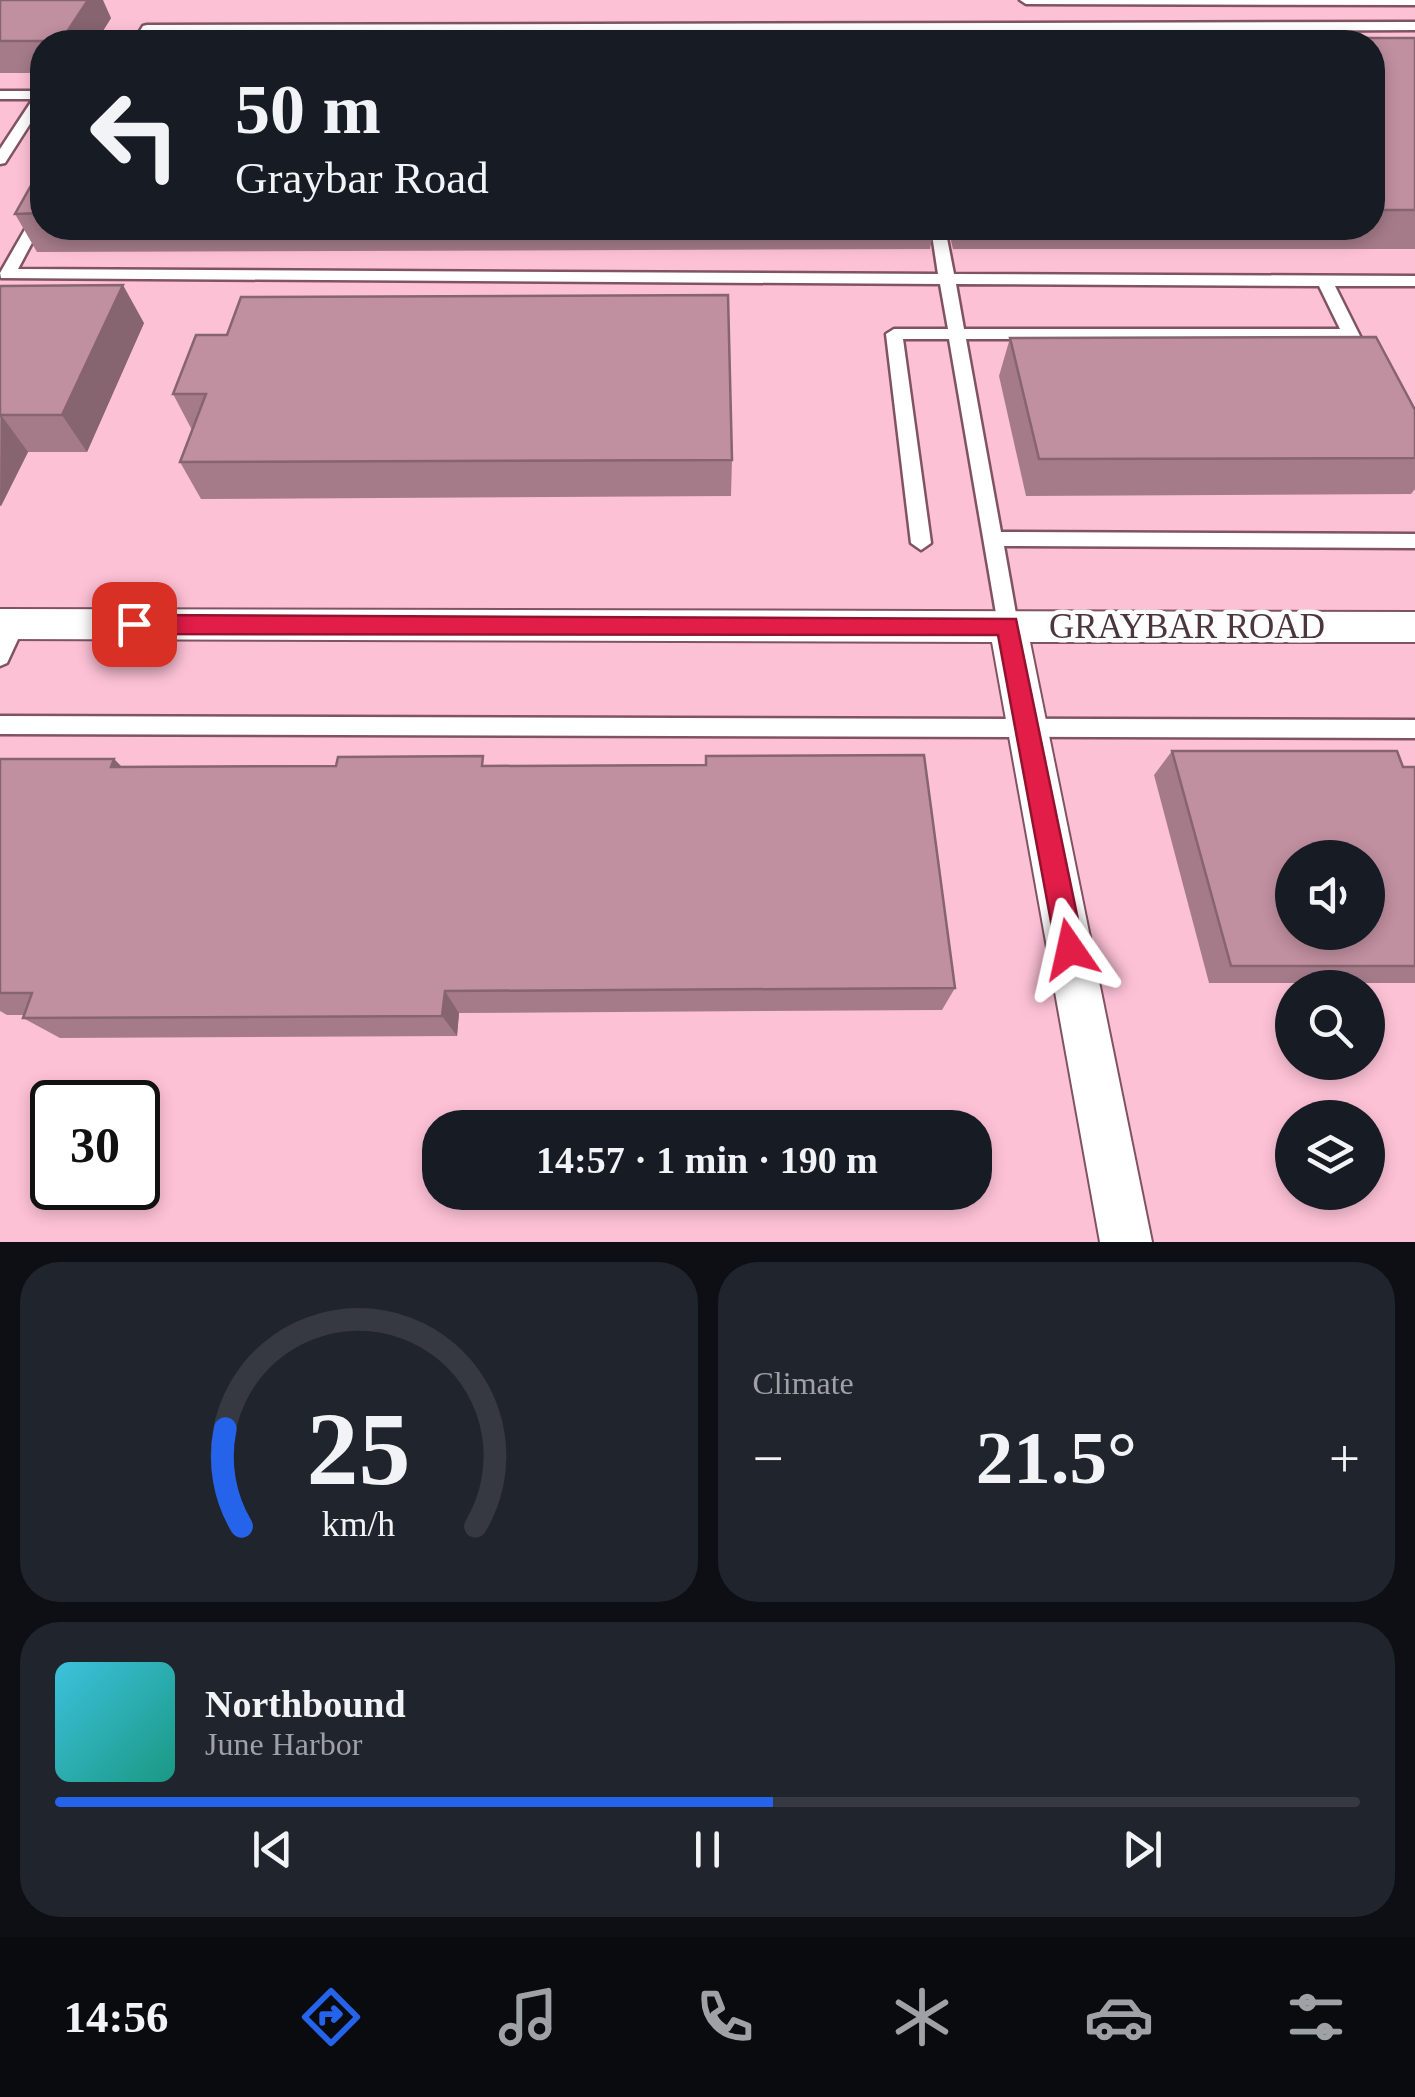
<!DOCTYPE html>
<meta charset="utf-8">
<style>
body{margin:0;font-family:Georgia,serif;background:#20242c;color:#f1f3f6;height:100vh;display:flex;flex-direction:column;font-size:38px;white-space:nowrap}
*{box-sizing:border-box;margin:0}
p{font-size:32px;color:#9ea1a6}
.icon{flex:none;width:55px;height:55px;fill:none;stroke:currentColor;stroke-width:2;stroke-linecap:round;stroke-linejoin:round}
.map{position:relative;height:1242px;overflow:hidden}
.side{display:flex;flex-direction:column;gap:20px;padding:20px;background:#0d0f14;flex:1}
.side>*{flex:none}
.banner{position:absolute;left:30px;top:30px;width:1355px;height:210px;border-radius:40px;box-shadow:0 5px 15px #0003;background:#171b24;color:#f1f3f6;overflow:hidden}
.fabs{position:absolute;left:1275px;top:840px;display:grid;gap:20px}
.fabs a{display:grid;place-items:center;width:110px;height:110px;border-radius:50%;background:#171b24;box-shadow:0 5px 15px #0003;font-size:50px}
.speed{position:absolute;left:30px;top:1080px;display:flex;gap:20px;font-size:50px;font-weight:700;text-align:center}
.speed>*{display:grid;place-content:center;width:130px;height:130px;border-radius:50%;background:#171b24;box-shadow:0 5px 15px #0003;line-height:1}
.speed .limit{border:5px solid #111;border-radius:15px;background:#fff;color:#111}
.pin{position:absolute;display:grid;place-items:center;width:85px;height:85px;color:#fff;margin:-42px;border-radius:20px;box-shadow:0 5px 15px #0006}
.me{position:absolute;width:110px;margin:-55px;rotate:349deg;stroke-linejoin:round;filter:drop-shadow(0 0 8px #0008)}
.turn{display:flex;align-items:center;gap:35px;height:210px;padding:0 40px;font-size:45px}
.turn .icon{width:130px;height:130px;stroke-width:2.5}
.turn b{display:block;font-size:70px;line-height:85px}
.big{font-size:75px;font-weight:700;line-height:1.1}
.side .widget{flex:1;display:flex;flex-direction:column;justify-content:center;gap:15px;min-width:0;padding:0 35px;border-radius:40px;background:#20242c}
.side .dial{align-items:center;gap:0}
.dial svg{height:260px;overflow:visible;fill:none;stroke:#363941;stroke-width:7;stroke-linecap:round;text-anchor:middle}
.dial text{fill:#f1f3f6;stroke:none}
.song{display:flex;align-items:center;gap:30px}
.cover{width:120px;height:120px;border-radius:15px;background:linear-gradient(135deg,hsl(190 70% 55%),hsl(170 70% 35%))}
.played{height:10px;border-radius:5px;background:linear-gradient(90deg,#2563eb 55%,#363941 55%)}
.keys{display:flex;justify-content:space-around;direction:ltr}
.heat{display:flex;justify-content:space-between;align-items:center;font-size:55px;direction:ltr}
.side .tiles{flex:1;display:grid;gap:20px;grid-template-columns:1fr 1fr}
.widget:last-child{grid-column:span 2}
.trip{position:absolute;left:422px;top:1110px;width:570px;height:100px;border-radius:40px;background:#171b24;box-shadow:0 5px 15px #0003;font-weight:700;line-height:100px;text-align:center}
.tabs{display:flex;height:160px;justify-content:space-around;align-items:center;background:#090b0e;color:#9ea1a6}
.tabs .icon{width:70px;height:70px}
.tabs .on{color:#2563eb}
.tabs b{font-size:45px;color:#f1f3f6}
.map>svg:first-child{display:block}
.built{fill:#fdc1d6;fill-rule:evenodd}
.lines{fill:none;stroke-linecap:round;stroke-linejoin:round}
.lane-casing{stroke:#805363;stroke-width:5}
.street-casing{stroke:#805363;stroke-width:4}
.lane{fill:#fff;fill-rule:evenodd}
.street{fill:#fff;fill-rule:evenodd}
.wall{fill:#a57b8a}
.shaded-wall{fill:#866470}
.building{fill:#c08fa0;stroke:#866470;stroke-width:2.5;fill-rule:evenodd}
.route{fill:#e11d48;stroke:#92132f;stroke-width:2.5}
.labels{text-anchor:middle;stroke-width:9;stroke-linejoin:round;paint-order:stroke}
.street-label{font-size:35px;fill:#4b363d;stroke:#fdfdfd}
</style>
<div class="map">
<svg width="1415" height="1242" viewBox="0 0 1415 1242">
<rect width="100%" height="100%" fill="#f9cfdd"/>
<path class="built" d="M0 0H1415V1242H0ZM42 42H1372V228H42ZM1292 858H1368V932H1292ZM1292 988H1368V1062H1292ZM52 1102H138V1188H52ZM1292 1118H1368V1192H1292ZM440 1128H975V1192H440Z"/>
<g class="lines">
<g class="lane-casing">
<g id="lane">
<path d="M1020 0H1415V5L1026 4Z"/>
<path d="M1415 22V30L911 33V42H901L898 33H151L145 42H133L143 26 147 25Z"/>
<path d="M0 91H42V105L5 163 0 164V149L33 99H0Z"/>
<path d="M42 208V224L18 269 938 274 931 228H945L954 274 1415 276V286H1335L1363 342 1355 348 1349 346 1346 339H966L1001 532 1415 534V548L1004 546 1018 625 1015 631H1001L998 625 949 339H903L931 543 921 550 911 543 886 334 894 329H948L940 284 1 278 0 273 35 212ZM956 284 1319 286 1340 329H964Z"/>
<path d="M15 616 22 618 25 624 7 663 0 666V635L8 618Z"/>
<path d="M0 716 1415 720V738L0 734Z"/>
</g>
</g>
<g class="street-casing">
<path id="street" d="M0 609 1415 612V642H1030L1152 1242H1100L992 642 0 639Z"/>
</g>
<use href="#lane" class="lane"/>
<use href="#street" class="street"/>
</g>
<g class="wall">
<path d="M0 0 111 18 96 42H42V73H0Z"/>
<path d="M1361 38H1415V249H953L948 228H1372V42H1359Z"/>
<path d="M42 166V228H934L930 249 37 252 15 214Z"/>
<path d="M0 286 144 323 87 452H28L1 506H0Z"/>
<path d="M196 335 732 460 731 496 201 499 180 462 192 430 173 394Z"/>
<path d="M1010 338 1415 410V489L1411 494 1026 496 999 376Z"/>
<path d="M1172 751 1415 767V983H1209L1154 775Z"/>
<path d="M0 759H114L122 767 486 766 955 988 942 1010 459 1013 457 1036 60 1038 23 1018 24 1015H7L0 1011Z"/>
</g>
<g class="shaded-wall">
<path d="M88 0H103L111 18 96 42H62L61 41Z"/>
<path d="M123 285 144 323 87 452 62 415Z"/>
<path d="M1 415 28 452 1 506 0 504Z"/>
<path d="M114 759 142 788 111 767Z"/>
<path d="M445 991 459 1013 457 1036 442 1016Z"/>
</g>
<g class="building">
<path d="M0 0H88L61 41H0Z"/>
<path d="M563 37 783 38 784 42H562Z"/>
<path d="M938 37H974L975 42H862L861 39Z"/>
<path d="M1045 38H1117L1119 42H1046Z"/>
<path d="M1361 38H1415V210H1372V42H1364Z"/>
<path d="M417 39H477V42H416Z"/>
<path d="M1192 39H1258L1260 42H1194Z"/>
<path d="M252 40H309L308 42H251Z"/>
<path d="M42 166V213L15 214Z"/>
<path d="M123 285 62 415H1L0 416V286Z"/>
<path d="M728 295 732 460 180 462 206 394H173L196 335H227L241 297Z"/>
<path d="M1376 337 1415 410V458L1039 459 1010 338Z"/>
<path d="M1172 751H1397L1403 767H1415V966H1231ZM1292 858H1368V932H1292Z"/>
<path d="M924 755 955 988 445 991 442 1016 23 1018 32 993H0V759H114L111 767 336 766 338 757 483 756 482 766 706 765V756Z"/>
</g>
<path class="route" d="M134 615 1016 619 1084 949 1080 959 1070 963 1060 959 1056 949 998 635 134 634 123 624Z"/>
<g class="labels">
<g class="street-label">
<text x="1187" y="638">GRAYBAR ROAD</text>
</g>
</g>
</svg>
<div class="fabs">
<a><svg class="icon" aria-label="sound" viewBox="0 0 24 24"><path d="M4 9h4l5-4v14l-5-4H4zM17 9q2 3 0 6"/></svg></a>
<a><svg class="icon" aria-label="search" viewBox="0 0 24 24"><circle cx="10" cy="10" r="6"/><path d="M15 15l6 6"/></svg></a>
<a><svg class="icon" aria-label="layers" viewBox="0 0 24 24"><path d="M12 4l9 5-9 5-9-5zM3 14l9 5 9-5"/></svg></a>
</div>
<div class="speed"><div class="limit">30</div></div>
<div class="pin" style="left:134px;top:624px;background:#d93025"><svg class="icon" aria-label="arrive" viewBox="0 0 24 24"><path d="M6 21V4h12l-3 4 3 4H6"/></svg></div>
<svg class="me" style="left:1070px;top:949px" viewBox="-20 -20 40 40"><path d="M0-17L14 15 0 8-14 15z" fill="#e11d48" stroke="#fff" stroke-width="4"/></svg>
<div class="trip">14:57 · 1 min · 190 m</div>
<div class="banner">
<div class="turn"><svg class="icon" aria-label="left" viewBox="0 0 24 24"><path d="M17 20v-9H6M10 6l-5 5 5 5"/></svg><div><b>50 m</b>Graybar Road</div></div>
</div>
</div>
<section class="side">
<div class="tiles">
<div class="widget dial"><svg viewBox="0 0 100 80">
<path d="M14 69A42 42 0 1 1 86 69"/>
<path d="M14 69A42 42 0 0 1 9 39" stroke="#2563eb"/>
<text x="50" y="56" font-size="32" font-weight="700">25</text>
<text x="50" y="72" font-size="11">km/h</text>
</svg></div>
<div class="widget"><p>Climate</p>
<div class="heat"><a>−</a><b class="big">21.5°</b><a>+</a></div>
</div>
<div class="widget">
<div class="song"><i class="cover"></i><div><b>Northbound</b><p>June Harbor</p></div></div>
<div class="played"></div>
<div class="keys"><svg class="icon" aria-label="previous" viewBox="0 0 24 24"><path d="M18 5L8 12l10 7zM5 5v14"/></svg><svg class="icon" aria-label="pause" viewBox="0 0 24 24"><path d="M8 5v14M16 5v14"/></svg><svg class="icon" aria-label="next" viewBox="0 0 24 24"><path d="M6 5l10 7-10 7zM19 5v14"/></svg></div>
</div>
</div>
</section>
<nav class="tabs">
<b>14:56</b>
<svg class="icon on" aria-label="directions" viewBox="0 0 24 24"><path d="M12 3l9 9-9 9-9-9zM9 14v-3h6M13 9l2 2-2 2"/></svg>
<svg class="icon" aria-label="music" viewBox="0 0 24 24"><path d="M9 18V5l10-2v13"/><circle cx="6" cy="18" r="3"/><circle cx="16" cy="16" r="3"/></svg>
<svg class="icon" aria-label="phone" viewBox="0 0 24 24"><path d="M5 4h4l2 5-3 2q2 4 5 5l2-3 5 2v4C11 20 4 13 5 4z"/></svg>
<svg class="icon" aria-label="climate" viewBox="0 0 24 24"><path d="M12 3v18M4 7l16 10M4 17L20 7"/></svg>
<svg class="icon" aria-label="car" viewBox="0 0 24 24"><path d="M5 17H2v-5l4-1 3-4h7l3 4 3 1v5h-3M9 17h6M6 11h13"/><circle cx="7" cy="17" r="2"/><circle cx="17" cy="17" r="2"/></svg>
<svg class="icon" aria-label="filters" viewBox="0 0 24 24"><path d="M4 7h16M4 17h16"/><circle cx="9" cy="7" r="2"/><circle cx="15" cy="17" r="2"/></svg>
</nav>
